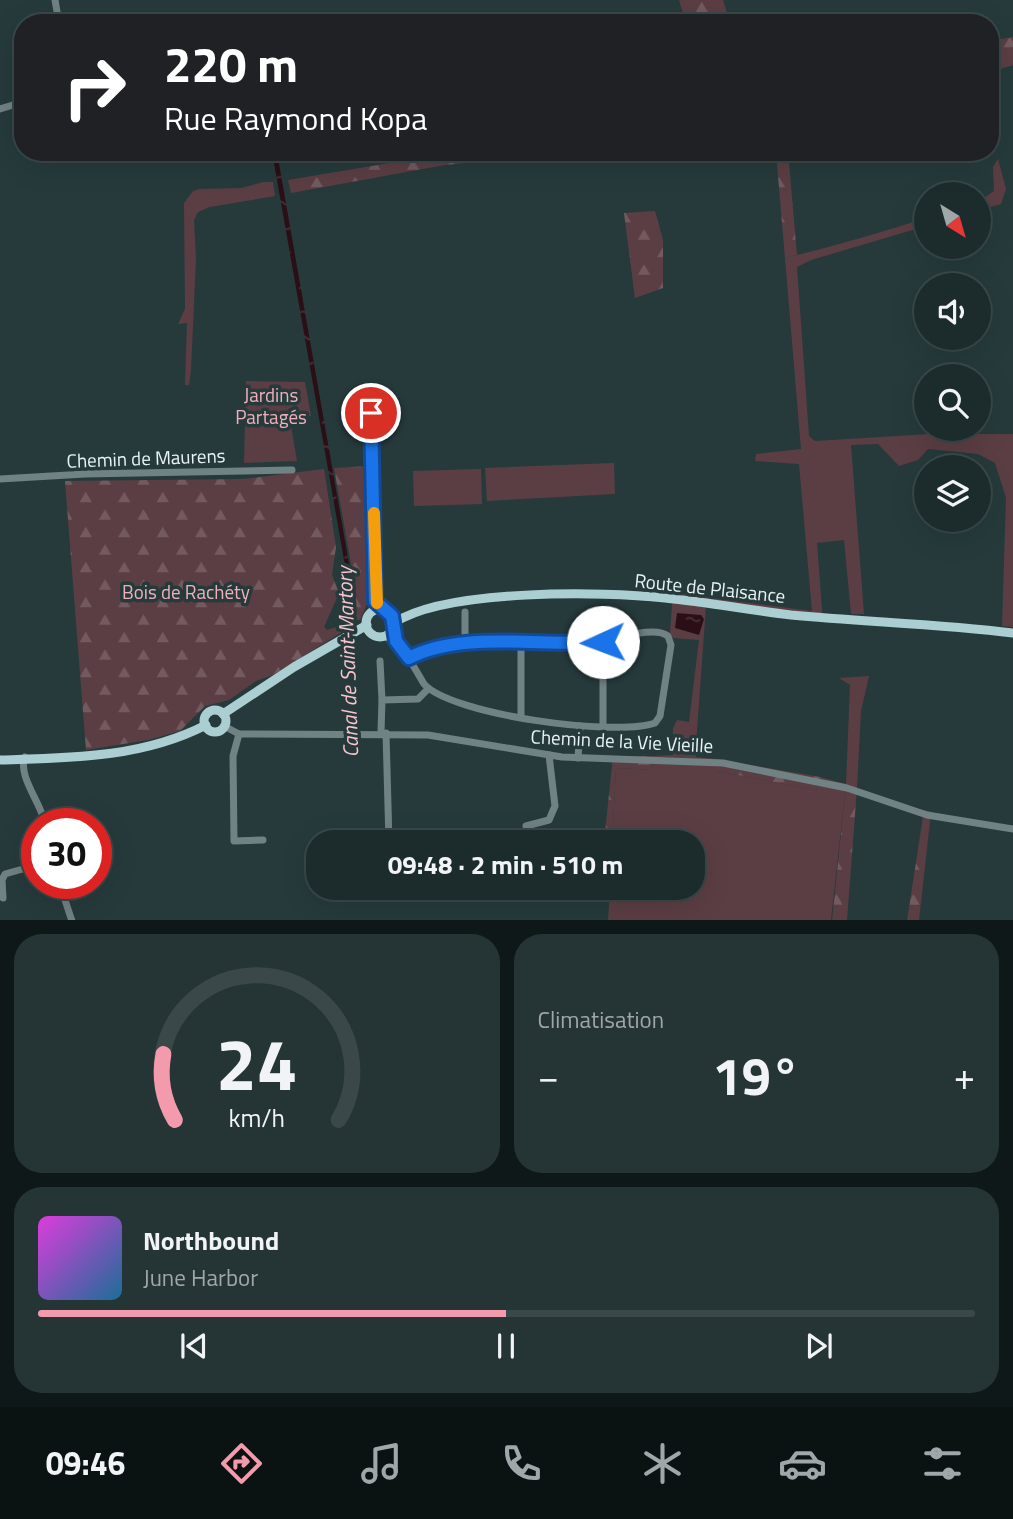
<!DOCTYPE html>
<html lang="fr">
<meta charset="utf-8">
<style>
body{margin:0;font-family:"Titillium Web",sans-serif;background:#253435;color:#f1f3f6;height:100vh;display:flex;flex-direction:column;font-size:26px;white-space:nowrap}
*{box-sizing:border-box;margin:0}
p{font-size:23px;color:#a0a7aa}
.icon{flex:none;width:38px;height:38px;fill:none;stroke:currentColor;stroke-width:2;stroke-linecap:round;stroke-linejoin:round}
.map{position:relative;height:920px;overflow:hidden}
.side{display:flex;flex-direction:column;gap:14px;padding:14px;background:#0f1819;flex:1}
.side>*{flex:none}
.hud{position:absolute;left:14px;top:14px;width:985px;height:147px;border-radius:28px;box-shadow:0 7px 28px #0002,0 0 0 2px #3a4849;background:#202124;color:#fff;overflow:hidden}
.needle{width:46px;rotate:143deg}
.controls{position:absolute;left:914px;top:182px;display:grid;gap:14px}
.controls a{display:grid;place-items:center;width:77px;height:77px;border-radius:50%;background:#1c2c2d;box-shadow:0 7px 28px #0002,0 0 0 2px #3a4849;font-size:35px}
.speed{position:absolute;left:21px;top:808px;display:flex;gap:14px;font-size:35px;font-weight:700;text-align:center}
.speed>*{display:grid;place-content:center;width:91px;height:91px;border-radius:50%;background:#1c2c2d;box-shadow:0 7px 28px #0002,0 0 0 2px #3a4849;line-height:1}
.speed .limit{border:10px solid #d22;background:#fff;color:#111}
.pin{position:absolute;display:grid;place-items:center;width:60px;height:60px;color:#fff;margin:-30px;border:4px solid #fff;border-radius:50%;box-shadow:0 2px 7px #0007}
.me{position:absolute;width:77px;margin:-38px;rotate:268deg;stroke-linejoin:round;filter:drop-shadow(0 0 5px #0008)}
.turn{display:flex;align-items:center;gap:24px;height:147px;padding:0 35px;font-size:32px}
.turn .icon{width:91px;height:91px;stroke-width:2.5}
.turn b{display:block;font-size:49px;line-height:60px}
.big{font-size:52px;font-weight:700;line-height:1.1}
.side .tile{flex:1;display:flex;flex-direction:column;justify-content:center;gap:10px;min-width:0;padding:0 24px;border-radius:28px;background:#253435}
.side .dial{align-items:center;gap:0}
.dial svg{height:182px;overflow:visible;fill:none;stroke:#3a4849;stroke-width:7;stroke-linecap:round;text-anchor:middle}
.dial text{fill:#f1f3f6;stroke:none}
.song{display:flex;align-items:center;gap:21px}
.cover{width:84px;height:84px;border-radius:10px;background:linear-gradient(135deg,hsl(300 70% 55%),hsl(200 70% 35%))}
.played{height:7px;border-radius:4px;background:linear-gradient(90deg,#f39aac 50%,#3a4849 50%)}
.keys{display:flex;justify-content:space-around;direction:ltr}
.heat{display:flex;justify-content:space-between;align-items:center;font-size:38px;direction:ltr}
.side .tiles{flex:1;display:grid;gap:14px;grid-template-columns:1fr 1fr}
.tile:last-child{grid-column:span 2}
.trip{position:absolute;left:306px;top:830px;width:399px;height:70px;border-radius:28px;background:#1c2c2d;box-shadow:0 7px 28px #0002,0 0 0 2px #3a4849;font-weight:700;line-height:70px;text-align:center}
.tabs{display:flex;height:112px;justify-content:space-around;align-items:center;background:#0b1212;color:#a0a7aa}
.tabs .icon{width:49px;height:49px}
.tabs .selected{color:#f39aac}
.tabs b{font-size:32px;color:#f1f3f6}
.map>svg:first-child{display:block}
.green{fill:#5b3e43}
.forest{fill:url(#forest-firs)}
.water{fill:url(#water-ripples)}
.lines{fill:none;stroke-linecap:round;stroke-linejoin:round}
.minor{stroke:#718284;stroke-width:7}
.major{stroke:#aaced1;stroke-width:9}
.route-casing{stroke:#114b97;stroke-width:18}
.route{stroke:#1a73e8;stroke-width:12}
.slow{stroke:#f59e0b;stroke-width:12}
.labels{text-anchor:middle;stroke-width:7;stroke-linejoin:round;paint-order:stroke}
.park-label{font-size:19px;fill:#efb0bb;stroke:#263a3c}
.street-label{font-size:19px;fill:#e7f3f4;stroke:#263a3c}
.water-label{font-size:21px;font-style:italic;fill:#f9c5ce;stroke:#263a3c}
</style>
<div class="map">
<svg width="1013" height="921" viewBox="0 0 1013 921">
<defs>
<pattern id="forest-firs" width="22" height="20" patternUnits="userSpaceOnUse" patternTransform="scale(1.75)"><rect width="22" height="20" fill="#5b3e43"/><path d="M5 1l3.5 6h-7zM16 11l3.5 6h-7z" fill="#735a5f"/></pattern>
<pattern id="water-ripples" width="26" height="14" patternUnits="userSpaceOnUse" patternTransform="scale(1.75)"><rect width="26" height="14" fill="#2a0f16"/><path d="M2 4q2-2 4 0t4 0M15 11q2-2 4 0t4 0" fill="none" stroke="#493238"/></pattern>
</defs>
<rect width="100%" height="100%" fill="#263a3c"/>
<g class="green">
<path d="M998 159 1006 189 1001 204 978 211V202L994 191 993 167Z"/>
<path d="M264 182H273L275 196 210 207 198 212 194 220 196 259 191 370 189 385H185L187 323 178 324 185 309 184 203 193 191 199 189 241 188Z"/>
<path d="M926 218V226L811 260 797 267 809 436 815 441 930 434H1013V627L1002 626 1006 498 995 463 978 454 928 449 918 460 899 466 878 444 851 445 864 614H851L844 540 817 543 823 622 706 606 696 744V757L716 759V771L816 790 820 777 846 784 850 685 839 678 869 676 861 711 857 788 846 784 831 920 608 921 610 887H693V842H612L616 768 652 770 653 756 673 755V728L677 720 689 722 699 640 673 638 670 632 673 593 812 611 799 464 755 461 756 454 801 449 785 258C832 247 879 233 926 218Z"/>
<path d="M246 381 305 382 311 416 290 420 297 461 244 463Z"/>
<path d="M614 463 615 494 487 501 485 468Z"/>
<path d="M481 469 482 504 414 506 413 471Z"/>
</g>
<g class="forest">
<path d="M679 0H723L730 23H686Z"/>
<path d="M1013 37V65L991 72V41Z"/>
<path d="M455 152H516C491 156 470 164 445 165L291 193 288 180Z"/>
<path d="M776 152H788L797 255 785 258Z"/>
<path d="M655 211 663 240V288L635 298 624 213Z"/>
<path d="M371 466 372 593 360 620H356V592L334 468Z"/>
<path d="M324 469 336 547 332 575 339 593 324 627 327 630 340 626 342 632 273 675 256 681 229 700 205 706 180 731 148 740 86 750 65 481 243 479Z"/>
<path d="M613 756H653L652 770 616 768 612 842H604Z"/>
<path d="M716 759 820 777 816 790 716 771Z"/>
<path d="M846 784 857 788 847 920 832 921Z"/>
<path d="M924 810 931 812 919 920 907 921Z"/>
</g>
<g class="water">
<path d="M272 152H277L351 575 355 625 352 632 347 577Z"/>
<path d="M677 613 701 615 704 619 699 635 675 628Z"/>
</g>
<g class="lines">
<g class="minor">
<path d="M55 0 59 23"/>
<path d="M0 109 23 102"/>
<path d="M371 413 374 611"/>
<path d="M0 479 85 474 292 470"/>
<path d="M375 601 382 609"/>
<path d="M465 612V644"/>
<path d="M392 630 396 641"/>
<path d="M385 636 404 650 424 684C452 715 615 737 655 723L660 716 671 645 668 636C653 624 610 642 590 643 532 647 462 630 409 658"/>
<path d="M603 642V725"/>
<path d="M380 661 382 700"/>
<path d="M521 717V643"/>
<path d="M224 726 239 734 428 735 562 757 723 763 847 788 927 815 1013 829"/>
<path d="M381 732 382 700 418 699 428 689"/>
<path d="M386 733 389 842"/>
<path d="M239 734 233 756 234 841 263 840"/>
<path d="M25 757C17 776 42 804 45 824"/>
<path d="M578 758 580 726"/>
<path d="M526 826 549 820 555 806 549 755"/>
<path d="M56 884 59 888"/>
<path d="M3 898 2 880 5 874 37 865"/>
<path d="M65 900 72 921"/>
</g>
<g class="major">
<circle cx="380" cy="623" r="14"/>
<path d="M394 623C445 589 603 591 665 598 707 602 749 610 791 615 865 622 939 624 1013 633"/>
<circle cx="215" cy="721" r="11"/>
<path d="M223 714 294 667 367 625"/>
<path d="M0 760C70 758 142 758 206 725"/>
</g>
</g>
<g class="lines">
<g class="route-casing">
<path id="route" d="M371 413 375 601 392 616 396 641 409 658C462 630 544 647 603 642"/>
</g>
<use href="#route" class="route"/>
<path class="slow" d="M374 513 377 603"/>
</g>
<g class="labels">
<g class="park-label">
<text x="271" y="402">Jardins<tspan x="271" dy="22">Partagés</tspan></text>
<text x="186" y="599">Bois de Rachéty</text>
</g>
<g class="street-label">
<text transform="translate(146 458) rotate(-2)" y="7">Chemin de Maurens</text>
<text transform="translate(710 588) rotate(6)" y="7">Route de Plaisance</text>
<text transform="translate(622 741) rotate(3)" y="7">Chemin de la Vie Vieille</text>
</g>
<g class="water-label">
<text transform="translate(348 662) rotate(-92)" y="7">Canal de Saint-Martory</text>
</g>
</g>
</svg>
<div class="controls">
<a><svg class="needle" viewBox="-14 -14 28 28"><path d="M0-13l5 13h-10z" fill="#e53935"/><path d="M0 13l5-13h-10z" fill="#a0a7aa"/></svg></a>
<a><svg class="icon" aria-label="sound" viewBox="0 0 24 24"><path d="M4 9h4l5-4v14l-5-4H4zM17 9q2 3 0 6"/></svg></a>
<a><svg class="icon" aria-label="search" viewBox="0 0 24 24"><circle cx="10" cy="10" r="6"/><path d="M15 15l6 6"/></svg></a>
<a><svg class="icon" aria-label="layers" viewBox="0 0 24 24"><path d="M12 4l9 5-9 5-9-5zM3 14l9 5 9-5"/></svg></a>
</div>
<div class="speed"><div class="limit">30</div></div>
<div class="pin" style="left:371px;top:413px;background:#d93025"><svg class="icon" aria-label="arrive" viewBox="0 0 24 24"><path d="M6 21V4h12l-3 4 3 4H6"/></svg></div>
<svg class="me" style="left:603px;top:642px" viewBox="-20 -20 40 40"><circle r="19" fill="#fff"/><path d="M0-13L10 11 0 6-10 11z" fill="#1a73e8"/></svg>
<div class="trip">09:48 · 2 min · 510 m</div>
<div class="hud">
<div class="turn"><svg class="icon" aria-label="right" viewBox="0 0 24 24"><path d="M7 20v-9h11M14 6l5 5-5 5"/></svg><div><b>220 m</b>Rue Raymond Kopa</div></div>
</div>
</div>
<section class="side">
<div class="tiles">
<div class="tile dial"><svg viewBox="0 0 100 80">
<path d="M14 69A42 42 0 1 1 86 69"/>
<path d="M14 69A42 42 0 0 1 9 40" stroke="#f39aac"/>
<text x="50" y="56" font-size="32" font-weight="700">24</text>
<text x="50" y="72" font-size="11">km/h</text>
</svg></div>
<div class="tile"><p>Climatisation</p>
<div class="heat"><a>−</a><b class="big">19°</b><a>+</a></div>
</div>
<div class="tile">
<div class="song"><i class="cover"></i><div><b>Northbound</b><p>June Harbor</p></div></div>
<div class="played"></div>
<div class="keys"><svg class="icon" aria-label="previous" viewBox="0 0 24 24"><path d="M18 5L8 12l10 7zM5 5v14"/></svg><svg class="icon" aria-label="pause" viewBox="0 0 24 24"><path d="M8 5v14M16 5v14"/></svg><svg class="icon" aria-label="next" viewBox="0 0 24 24"><path d="M6 5l10 7-10 7zM19 5v14"/></svg></div>
</div>
</div>
</section>
<nav class="tabs">
<b>09:46</b>
<svg class="icon selected" aria-label="directions" viewBox="0 0 24 24"><path d="M12 3l9 9-9 9-9-9zM9 14v-3h6M13 9l2 2-2 2"/></svg>
<svg class="icon" aria-label="music" viewBox="0 0 24 24"><path d="M9 18V5l10-2v13"/><circle cx="6" cy="18" r="3"/><circle cx="16" cy="16" r="3"/></svg>
<svg class="icon" aria-label="phone" viewBox="0 0 24 24"><path d="M5 4h4l2 5-3 2q2 4 5 5l2-3 5 2v4C11 20 4 13 5 4z"/></svg>
<svg class="icon" aria-label="climate" viewBox="0 0 24 24"><path d="M12 3v18M4 7l16 10M4 17L20 7"/></svg>
<svg class="icon" aria-label="car" viewBox="0 0 24 24"><path d="M5 17H2v-5l4-1 3-4h7l3 4 3 1v5h-3M9 17h6M6 11h13"/><circle cx="7" cy="17" r="2"/><circle cx="17" cy="17" r="2"/></svg>
<svg class="icon" aria-label="filters" viewBox="0 0 24 24"><path d="M4 7h16M4 17h16"/><circle cx="9" cy="7" r="2"/><circle cx="15" cy="17" r="2"/></svg>
</nav>
